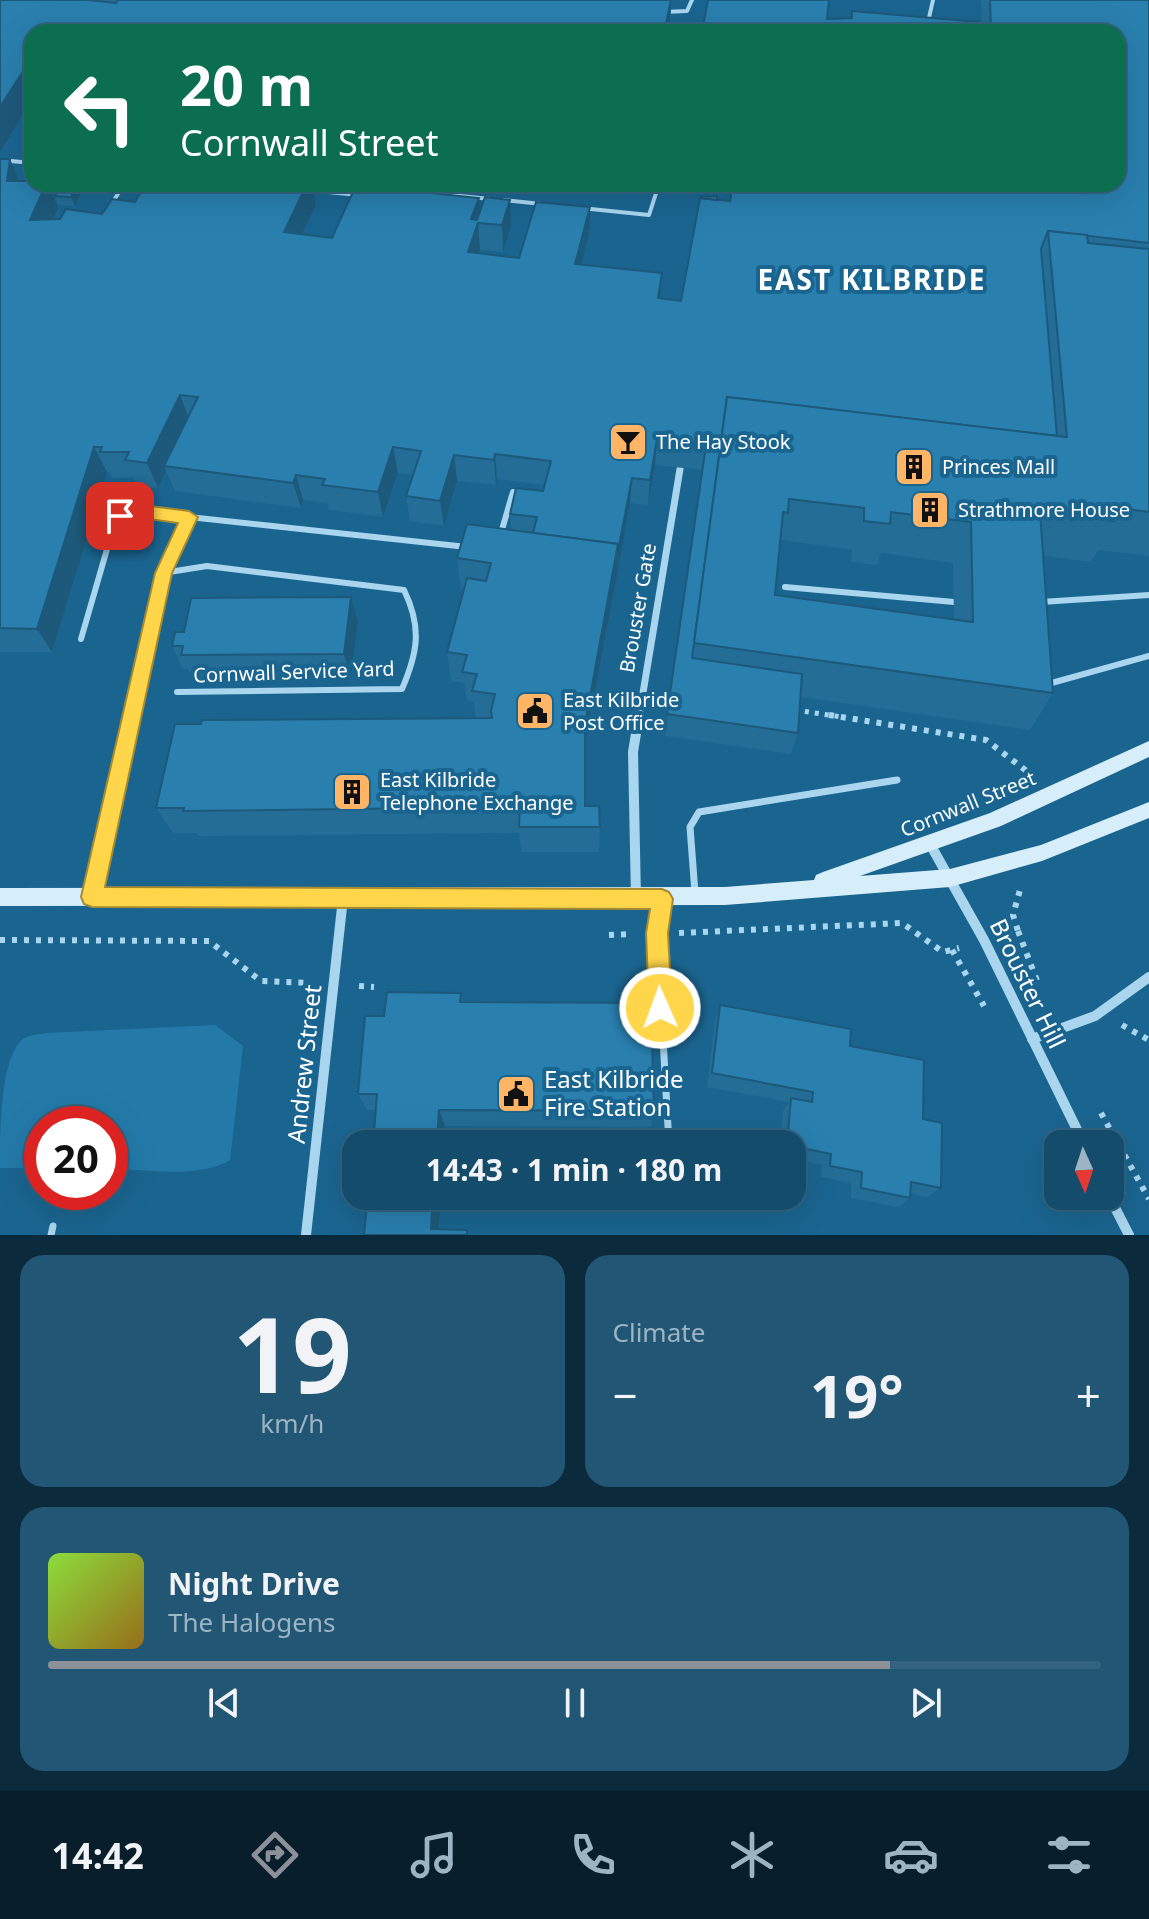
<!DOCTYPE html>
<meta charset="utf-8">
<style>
body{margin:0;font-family:"Noto Sans",sans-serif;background:#215674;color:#f1f3f6;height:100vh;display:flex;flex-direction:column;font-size:30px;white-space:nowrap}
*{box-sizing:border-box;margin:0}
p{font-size:26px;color:#9db4c2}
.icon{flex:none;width:44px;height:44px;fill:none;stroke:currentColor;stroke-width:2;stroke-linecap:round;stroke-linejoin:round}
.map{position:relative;height:1235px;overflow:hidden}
.sheet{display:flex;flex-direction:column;gap:20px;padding:20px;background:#0b2a3b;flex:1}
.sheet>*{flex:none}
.hud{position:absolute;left:24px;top:24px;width:1102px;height:168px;border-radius:24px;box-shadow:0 8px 32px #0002,0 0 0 2px #33637f;background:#0b6e4f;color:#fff;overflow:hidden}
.needle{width:52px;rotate:177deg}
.controls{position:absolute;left:1044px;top:1130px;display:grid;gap:16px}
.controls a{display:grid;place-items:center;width:80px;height:80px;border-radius:16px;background:#144c6c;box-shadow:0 8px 32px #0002,0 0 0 2px #33637f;font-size:40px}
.speed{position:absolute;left:24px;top:1106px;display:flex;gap:16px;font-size:40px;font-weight:700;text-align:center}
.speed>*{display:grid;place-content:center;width:104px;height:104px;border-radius:50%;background:#144c6c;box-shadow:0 8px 32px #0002,0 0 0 2px #33637f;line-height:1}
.speed .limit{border:12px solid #d22;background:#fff;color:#111}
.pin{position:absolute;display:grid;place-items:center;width:68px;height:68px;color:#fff;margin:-34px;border-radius:16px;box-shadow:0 4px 12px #0006}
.me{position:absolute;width:88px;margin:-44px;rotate:358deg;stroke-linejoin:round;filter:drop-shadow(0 0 6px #0008)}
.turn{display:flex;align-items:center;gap:28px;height:168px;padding:0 24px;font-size:36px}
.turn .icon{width:104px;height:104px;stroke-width:2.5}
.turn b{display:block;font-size:56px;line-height:68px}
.big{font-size:60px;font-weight:700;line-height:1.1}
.sheet .card{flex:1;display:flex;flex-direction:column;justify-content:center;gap:12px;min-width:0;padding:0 28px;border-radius:24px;background:#215674}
.sheet .dial{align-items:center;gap:0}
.dial b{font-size:104px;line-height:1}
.song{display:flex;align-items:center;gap:24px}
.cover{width:96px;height:96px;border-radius:12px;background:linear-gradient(135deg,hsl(90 70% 55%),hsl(40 70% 35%))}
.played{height:8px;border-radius:4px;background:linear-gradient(90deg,#8c9099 80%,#33637f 80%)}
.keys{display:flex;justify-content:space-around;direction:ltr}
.heat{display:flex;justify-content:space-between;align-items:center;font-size:44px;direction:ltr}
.sheet .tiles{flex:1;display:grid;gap:20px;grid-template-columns:1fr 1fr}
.card:last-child{grid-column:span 2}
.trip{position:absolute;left:342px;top:1130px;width:464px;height:80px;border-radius:24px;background:#144c6c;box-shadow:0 8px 32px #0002,0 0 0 2px #33637f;font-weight:700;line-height:80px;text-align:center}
.dock{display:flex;height:128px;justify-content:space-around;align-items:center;background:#081e2b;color:#9db4c2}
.dock .icon{width:56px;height:56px}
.dock .current{color:#8c9099}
.dock b{font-size:36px;color:#f1f3f6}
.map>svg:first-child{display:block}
.green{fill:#237aa9}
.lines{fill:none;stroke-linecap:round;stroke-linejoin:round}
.path-far1{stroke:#a9d6ee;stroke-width:5;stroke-dasharray:4 6;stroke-linecap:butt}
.path{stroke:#a9d6ee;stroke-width:6;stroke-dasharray:5 7;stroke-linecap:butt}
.lane-far2{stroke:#a9d6ee;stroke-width:4}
.lane-far1{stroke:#a9d6ee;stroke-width:6}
.lane{stroke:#a9d6ee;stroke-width:7}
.street-far1{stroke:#a9d6ee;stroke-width:7}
.street{stroke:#a9d6ee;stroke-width:10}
.secondary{fill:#d6edfa;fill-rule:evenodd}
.wall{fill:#236d96;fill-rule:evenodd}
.shaded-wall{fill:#1d597a}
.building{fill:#297fae;stroke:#1d597a;stroke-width:2;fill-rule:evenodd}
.route{fill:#ffd54a;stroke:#a68a30;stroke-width:2}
.labels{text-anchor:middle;stroke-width:8;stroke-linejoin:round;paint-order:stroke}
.poi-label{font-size:20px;fill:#fff;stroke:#1a6590;text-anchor:start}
.street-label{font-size:20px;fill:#fff;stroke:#1a6590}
.near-street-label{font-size:24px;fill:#fff;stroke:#1a6590}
.near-poi-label{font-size:24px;fill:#fff;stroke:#1a6590;text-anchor:start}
.district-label{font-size:28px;font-weight:bold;letter-spacing:2px;fill:#fff;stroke:#1a6590}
</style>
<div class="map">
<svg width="1149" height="1235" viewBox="0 0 1149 1235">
<rect width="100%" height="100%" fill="#1a6590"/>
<path class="green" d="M215 1025 243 1046 230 1160C198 1179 146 1169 110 1169V1124H42V1168H0C0 1135 0 1057 23 1039 29 1035 40 1034 47 1033Z"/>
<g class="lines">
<path class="path-far1" d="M795 710 842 717"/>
<g class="path">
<path d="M829 715 986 740 1028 772"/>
<path d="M1018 931 1039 986"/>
<path d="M679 933 902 923 943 952 959 948"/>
<path d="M1007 934 1018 931 1013 915 1020 890"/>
<path d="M609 935 633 934"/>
<path d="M0 940 209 941 261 981 309 983"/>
<path d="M952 950 984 1006"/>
<path d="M359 986 374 987"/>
<path d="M1122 1025 1149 1040"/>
<path d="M1101 1113 1149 1199"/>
</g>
<g class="lane-far2">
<path d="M663 12 687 11 692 0"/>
<path d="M928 22 933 0"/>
<path d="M0 160 32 163"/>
<path d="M307 190 359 195"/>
<path d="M450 195 491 199"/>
<path d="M502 200 542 204"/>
<path d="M111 205 124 184"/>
<path d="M581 208 649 215 659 184"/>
</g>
<g class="lane-far1">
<path d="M501 533 513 492"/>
<path d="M163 573 189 517 467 547"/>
<path d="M785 587 954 602"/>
<path d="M1041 602 1149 595"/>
<path d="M81 639 114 525C134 504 163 513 189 517"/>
<path d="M1048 684 1149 656"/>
<path d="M131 717 163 573 207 566 404 590C422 627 418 652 402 689L177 692"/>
</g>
<g class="lane">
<path d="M695 893 690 827 699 812 897 780"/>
<path d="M92 894 132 715"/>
<path d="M662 899 657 933 669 1144"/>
<path d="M51 1235 53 1226"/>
</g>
<path class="street-far1" d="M639 717 680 469"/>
<g class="street">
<path d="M930 844 984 940 1084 1144"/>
<path d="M636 898 633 752 639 715"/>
<path d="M1032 1039 1095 1016 1149 977"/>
<path d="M1109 1196 1129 1235"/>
<path d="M306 1235 343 898"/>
</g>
<path class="secondary" d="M1149 741V757L1001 826 860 876 950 869 1041 845 1149 802V818L1042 861 950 887 725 905 0 906V888L725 887 814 880 816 875 823 872 990 813Z"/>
</g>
<g class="wall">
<path d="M0 0H672L670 23 703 26 851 18 852 11 980 32H32V100L0 152Z"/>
<path d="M981 0H1149V556L1098 550 1091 562 1044 556 1053 693 1030 730 800 697 798 733 791 754 665 736 702 470 655 465 648 505 630 503 585 749V806L600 827 599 852H521L519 833 199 836 197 833H173L156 808 476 718 474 702 467 700 464 683 451 681 447 652 464 589H461L457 558 511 530 510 514 543 491 545 485 497 479 496 485 457 481 444 526 410 521 406 496 413 475 398 473 383 517 329 510 327 503 303 500 301 508 175 491 166 471 158 488 137 485 133 477 112 478 110 472H107L52 652H0V159H10L19 181 58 208 53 219 102 214 135 202 146 184H312L316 205 302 234 332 238 480 211 510 200 511 227 503 252 480 250 479 254 519 258 589 234 581 265 661 299 681 301 717 200 730 201 1118 32H982ZM781 540 852 550 851 562 877 565 881 553 953 563 954 619 775 595Z"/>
<path d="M32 112V140L25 122Z"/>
<path d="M61 184H84L85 186 75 206 58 205 55 196Z"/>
<path d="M358 621 351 677 192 678 188 669H183L172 646 184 632Z"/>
<path d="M461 993 463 1002 654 1111 651 1127 445 1126 376 1110H367L358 1094 384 1016Z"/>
<path d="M720 1005 850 1046 923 1119 941 1188 927 1197 911 1194 910 1198 898 1207 851 1198V1183L821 1177 822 1165 792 1159V1144H780L783 1111 789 1102 707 1087 715 1020Z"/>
</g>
<g class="shaded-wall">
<path d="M671 0 670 22 668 32 666 23Z"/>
<path d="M25 68 32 86V100L0 152V107Z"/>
<path d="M10 159 21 186 7 181Z"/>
<path d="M46 184H48L58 208 41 247 30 220Z"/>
<path d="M78 184H84L85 186 75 206 71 197Z"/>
<path d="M307 184H312L316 205 290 259 284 232Z"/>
<path d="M479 198 481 223H478L480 250 470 279 468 252 471 219Z"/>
<path d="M510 200 511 227 503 252 502 225Z"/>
<path d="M590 207 589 234 575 290V264Z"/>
<path d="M662 273 660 300 658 298Z"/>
<path d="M180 395 190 421 164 466 166 471 158 488 147 463Z"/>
<path d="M657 439 655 465 648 505 650 480Z"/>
<path d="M94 447 107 472 52 652 37 629Z"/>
<path d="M393 447 398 473 383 517 378 492Z"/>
<path d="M495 454 497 479 496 485 494 460Z"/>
<path d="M454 455 457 481 444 526 440 501Z"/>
<path d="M296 475 303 500 301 508 293 483Z"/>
<path d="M632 478 630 503 617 575 618 551Z"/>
<path d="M618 544 617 575 584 751 585 724Z"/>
<path d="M351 597 358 621 351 677 344 654Z"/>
<path d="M439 1110 445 1126 444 1144H437Z"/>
<path d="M433 1196H441L438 1235 431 1229Z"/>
</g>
<g class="building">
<path d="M0 0H87L116 3 118 0H671L666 23 703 26 708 0H829L827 19 852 18V11L979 22 980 32H32V69L25 68 0 107Z"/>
<path d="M990 0H1149V243L1048 231 1041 249 1057 436 727 397 692 658 802 674 798 733 667 714 706 445 657 439 650 480 632 478 618 551V544L533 533 537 517 510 514 516 488 543 491 551 461 495 454 494 460 454 455 440 501 406 496 421 451 393 447 378 492 322 485 325 479 296 475 293 483 164 466 198 397 180 395 147 463 125 460 129 452H100L102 447H94L37 629 0 628V159H10L7 181H32V184H46L30 220 60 219 66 209 102 214 112 199 135 202 146 184H307L284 232 332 238 356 185 479 198 471 219 477 220 485 197 510 200 502 225 478 223 468 252 519 258 536 202 590 207 575 264 662 273 658 298 681 301 700 198 730 201 733 184H1118V32H991Z"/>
<path d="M32 112V123L25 122Z"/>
<path d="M61 184H78L71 197 55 196Z"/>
<path d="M717 196V200L701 198V197Z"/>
<path d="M1048 231 1087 235 1088 243 1149 249V512L1113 507 1114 521 1040 512 1053 693 694 643 727 397 1067 437ZM789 499 864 508V521L890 524 891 512 971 522 973 622 775 595 783 512 788 513Z"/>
<path d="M467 524 618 544 585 724V806H599L600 827H519L520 807 183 811 184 808H156L175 724H201L202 720 492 718 491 711 495 694 472 691 477 674 462 672 467 655 447 652 467 578 486 581 491 563 457 558Z"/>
<path d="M351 597 344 654 181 655 183 646H172L175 632H184L191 598Z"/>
<path d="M387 992 461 993 460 1002 651 1003 654 1111 439 1110 437 1144H373L377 1094H358L365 1016H384Z"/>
<path d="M720 1005 851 1029 850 1046 924 1060 923 1119 942 1123 941 1188 911 1182 910 1198 861 1188 862 1172 830 1166 831 1154 792 1146V1144H787L791 1098 812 1102 813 1092 712 1073Z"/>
<path d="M368 1196H433L431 1229 467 1230V1235H364Z"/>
</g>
<path class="route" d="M134 504 189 511 198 517 172 573 105 887 662 889 669 892 673 899 668 933 672 1008 668 1016 660 1019 652 1016 649 1008 646 933 650 909 92 907 84 904 81 897 155 573 178 523 135 517 120 523 114 521V512Z"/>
<defs>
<g id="bar-square" transform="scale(2)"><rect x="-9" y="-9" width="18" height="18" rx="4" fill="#ffb466" stroke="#1a6590"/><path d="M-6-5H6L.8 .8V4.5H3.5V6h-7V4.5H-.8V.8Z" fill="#111"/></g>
<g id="building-square" transform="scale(2)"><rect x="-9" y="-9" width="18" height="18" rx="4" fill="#ffb466" stroke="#1a6590"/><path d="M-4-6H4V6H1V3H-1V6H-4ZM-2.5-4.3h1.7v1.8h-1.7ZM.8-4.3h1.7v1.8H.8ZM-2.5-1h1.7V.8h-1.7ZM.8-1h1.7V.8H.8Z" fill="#111"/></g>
<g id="civic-square" transform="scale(2)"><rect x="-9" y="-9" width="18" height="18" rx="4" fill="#ffb466" stroke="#1a6590"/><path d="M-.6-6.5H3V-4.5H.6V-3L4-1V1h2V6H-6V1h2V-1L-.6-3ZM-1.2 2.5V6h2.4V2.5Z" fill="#111"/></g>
</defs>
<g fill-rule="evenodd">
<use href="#bar-square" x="628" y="442"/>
<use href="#building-square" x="914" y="467"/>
<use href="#building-square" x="930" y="510"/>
<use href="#civic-square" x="535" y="711"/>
<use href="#building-square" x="352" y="792"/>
<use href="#civic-square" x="516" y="1094"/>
</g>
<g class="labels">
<g class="poi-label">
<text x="656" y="449">The Hay Stook</text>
<text x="942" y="474">Princes Mall</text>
<text x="958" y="517">Strathmore House</text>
<text x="563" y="707">East Kilbride<tspan x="563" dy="23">Post Office</tspan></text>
<text x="380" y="787">East Kilbride<tspan x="380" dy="23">Telephone Exchange</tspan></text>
</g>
<g class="street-label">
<text transform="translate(638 608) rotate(-80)" y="7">Brouster Gate</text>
<text transform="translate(294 672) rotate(-2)" y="7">Cornwall Service Yard</text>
<text transform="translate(968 804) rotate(-22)" y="7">Cornwall Street</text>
</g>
<g class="near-street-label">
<text transform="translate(1027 984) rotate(64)" y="8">Brouster Hill</text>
<text transform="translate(305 1064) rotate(-84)" y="8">Andrew Street</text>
</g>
<g class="near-poi-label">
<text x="544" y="1088">East Kilbride<tspan x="544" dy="28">Fire Station</tspan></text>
</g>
<g class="district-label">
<text x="872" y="290">EAST KILBRIDE</text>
</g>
</g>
</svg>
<div class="controls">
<a><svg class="needle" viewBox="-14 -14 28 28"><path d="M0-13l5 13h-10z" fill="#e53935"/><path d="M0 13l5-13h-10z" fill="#9db4c2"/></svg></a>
</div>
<div class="speed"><div class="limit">20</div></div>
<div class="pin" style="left:120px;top:516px;background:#d93025"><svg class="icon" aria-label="arrive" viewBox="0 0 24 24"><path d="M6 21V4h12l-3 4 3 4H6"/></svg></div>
<svg class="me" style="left:660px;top:1008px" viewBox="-20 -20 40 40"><circle r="17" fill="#ffd54a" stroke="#fff" stroke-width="3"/><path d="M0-11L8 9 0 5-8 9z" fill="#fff"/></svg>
<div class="trip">14:43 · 1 min · 180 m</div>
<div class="hud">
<div class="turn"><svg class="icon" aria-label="left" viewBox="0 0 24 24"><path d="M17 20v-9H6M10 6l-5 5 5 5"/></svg><div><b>20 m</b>Cornwall Street</div></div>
</div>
</div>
<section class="sheet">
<div class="tiles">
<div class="card dial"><b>19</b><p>km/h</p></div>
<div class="card"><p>Climate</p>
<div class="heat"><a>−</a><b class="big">19°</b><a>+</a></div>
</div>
<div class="card">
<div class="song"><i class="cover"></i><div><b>Night Drive</b><p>The Halogens</p></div></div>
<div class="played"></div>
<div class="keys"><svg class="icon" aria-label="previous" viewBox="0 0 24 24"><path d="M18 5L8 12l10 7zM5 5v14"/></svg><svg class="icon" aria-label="pause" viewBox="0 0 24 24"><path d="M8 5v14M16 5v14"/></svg><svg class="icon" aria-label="next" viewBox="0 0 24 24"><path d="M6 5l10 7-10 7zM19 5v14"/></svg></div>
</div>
</div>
</section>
<nav class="dock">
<b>14:42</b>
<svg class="icon current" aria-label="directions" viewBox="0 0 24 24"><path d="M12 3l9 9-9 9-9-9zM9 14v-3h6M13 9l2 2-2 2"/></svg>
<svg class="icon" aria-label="music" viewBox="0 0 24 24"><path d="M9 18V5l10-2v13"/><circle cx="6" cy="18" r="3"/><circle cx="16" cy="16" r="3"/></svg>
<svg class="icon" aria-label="phone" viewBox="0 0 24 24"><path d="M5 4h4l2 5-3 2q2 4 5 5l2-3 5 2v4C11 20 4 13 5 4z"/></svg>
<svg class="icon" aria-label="climate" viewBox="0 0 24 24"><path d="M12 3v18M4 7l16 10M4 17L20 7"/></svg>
<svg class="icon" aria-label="car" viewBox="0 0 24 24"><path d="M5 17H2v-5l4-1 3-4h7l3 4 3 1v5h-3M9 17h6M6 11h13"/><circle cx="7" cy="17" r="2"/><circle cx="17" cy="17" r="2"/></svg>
<svg class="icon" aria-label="filters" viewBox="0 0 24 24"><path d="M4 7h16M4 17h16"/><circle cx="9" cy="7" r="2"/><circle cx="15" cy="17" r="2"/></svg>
</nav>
